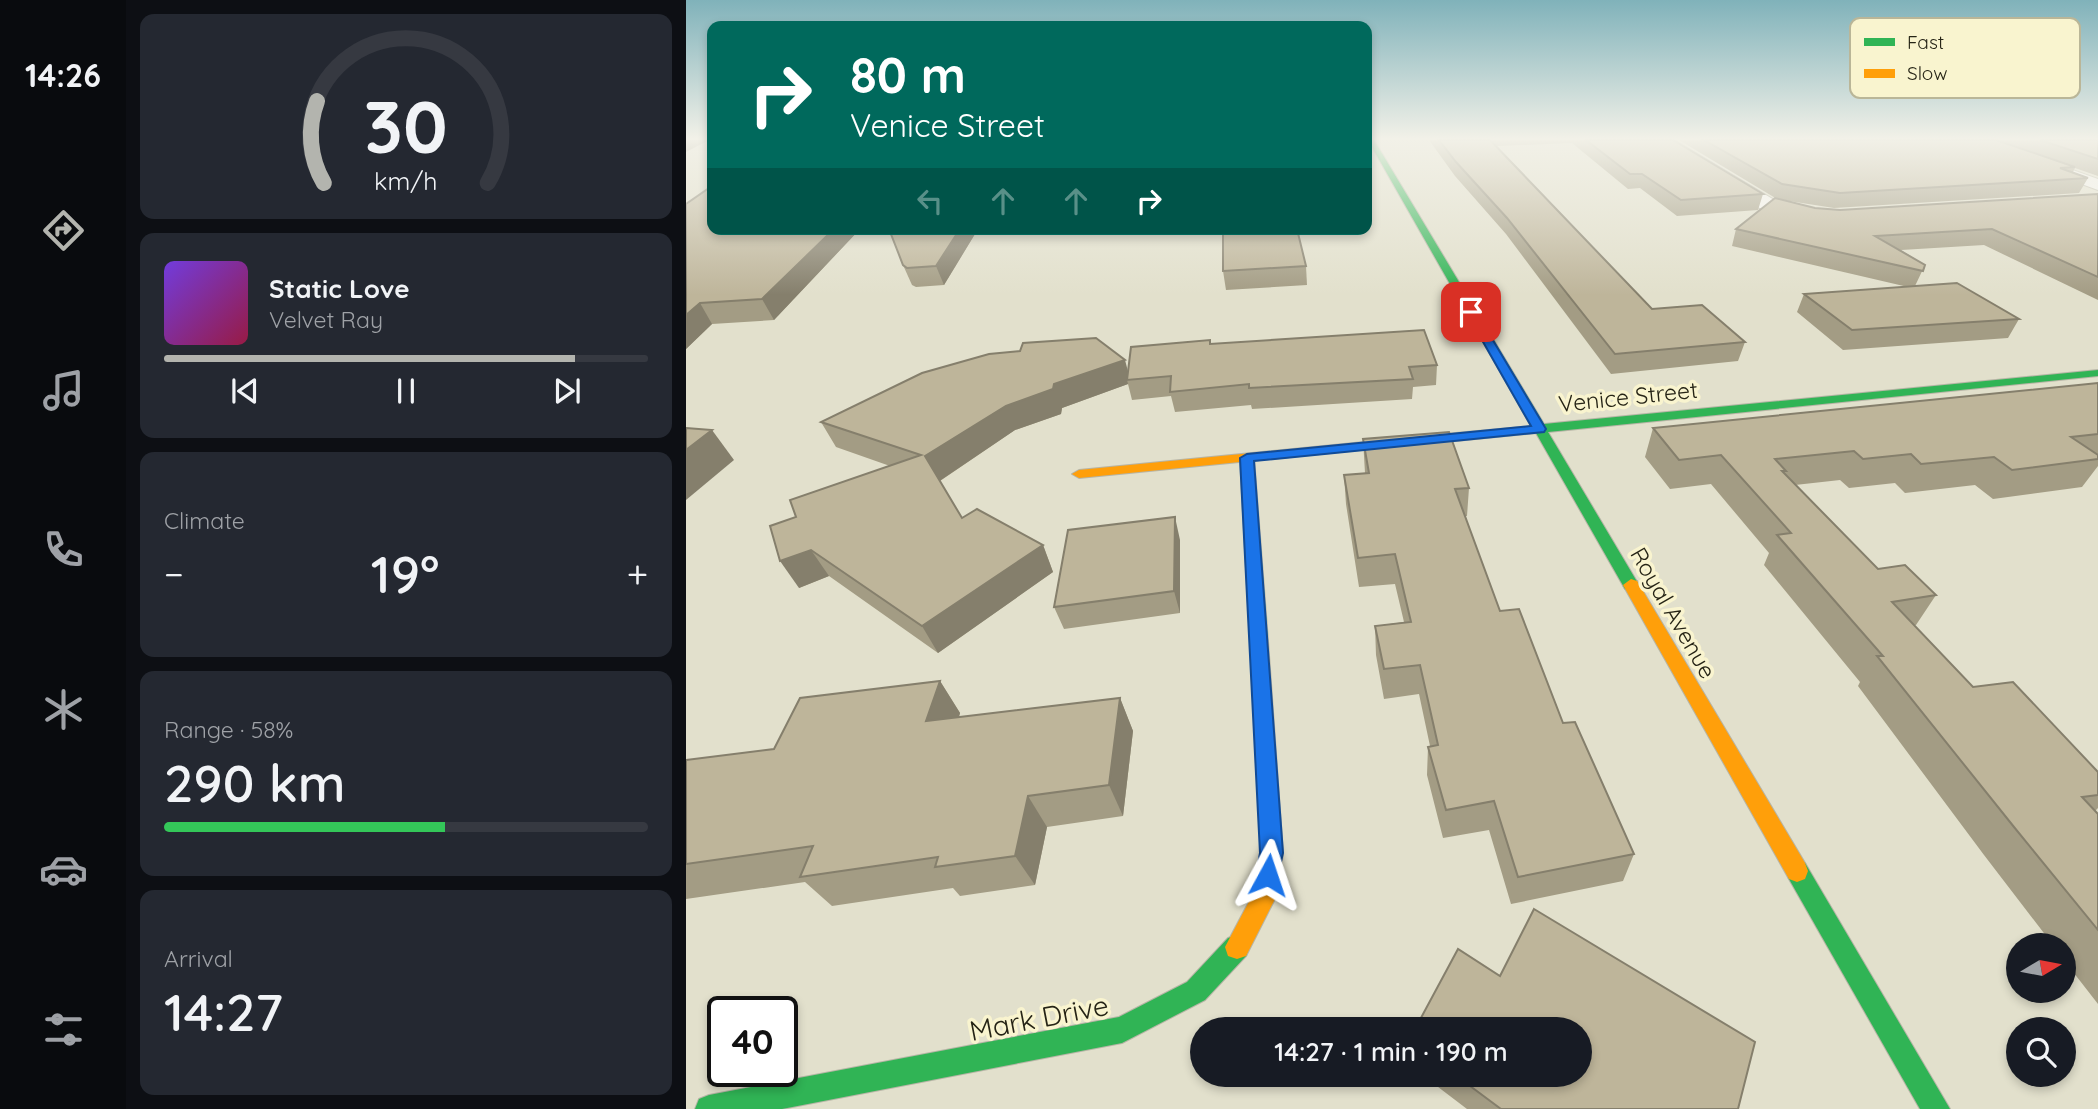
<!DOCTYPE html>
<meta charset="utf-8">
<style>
body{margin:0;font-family:Quicksand,sans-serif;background:#242831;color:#f1f3f6;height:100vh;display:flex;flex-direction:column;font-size:26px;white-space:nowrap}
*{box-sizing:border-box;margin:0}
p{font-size:23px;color:#9ea1a6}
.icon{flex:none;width:38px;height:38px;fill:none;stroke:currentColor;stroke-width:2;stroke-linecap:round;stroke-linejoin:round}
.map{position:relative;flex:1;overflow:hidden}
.panel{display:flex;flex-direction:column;gap:14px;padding:14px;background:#0d0f14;width:560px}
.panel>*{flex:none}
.guide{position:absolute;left:21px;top:21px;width:665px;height:214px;border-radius:14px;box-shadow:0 4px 10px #0003;background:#00695c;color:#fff;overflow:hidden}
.needle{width:46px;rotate:80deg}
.fabs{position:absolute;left:1320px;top:933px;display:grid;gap:14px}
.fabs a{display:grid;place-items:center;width:70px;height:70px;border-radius:50%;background:#171b24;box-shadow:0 4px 10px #0003;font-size:35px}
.speed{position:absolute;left:21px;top:996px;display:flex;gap:14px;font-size:35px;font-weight:700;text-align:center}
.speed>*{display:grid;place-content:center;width:91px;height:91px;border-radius:50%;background:#171b24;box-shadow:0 4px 10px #0003;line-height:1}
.speed .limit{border:4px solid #111;border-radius:10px;background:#fff;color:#111}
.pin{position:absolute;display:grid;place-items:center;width:60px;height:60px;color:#fff;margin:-30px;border-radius:14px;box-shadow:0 4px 10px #0006}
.me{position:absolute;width:77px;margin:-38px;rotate:5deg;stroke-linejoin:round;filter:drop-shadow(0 0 5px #0008)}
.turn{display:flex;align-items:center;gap:24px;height:147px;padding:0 28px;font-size:32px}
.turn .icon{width:91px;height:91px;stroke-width:2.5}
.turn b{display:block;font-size:49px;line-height:60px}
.lanes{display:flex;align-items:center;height:66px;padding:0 28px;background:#0003;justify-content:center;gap:35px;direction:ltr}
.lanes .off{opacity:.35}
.big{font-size:52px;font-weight:600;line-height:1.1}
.panel .tile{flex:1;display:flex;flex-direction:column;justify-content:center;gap:10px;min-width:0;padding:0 24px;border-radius:14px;background:#242831}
.panel .dial{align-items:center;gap:0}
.dial svg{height:182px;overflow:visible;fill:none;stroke:#363941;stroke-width:7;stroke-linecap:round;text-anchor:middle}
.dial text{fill:#f1f3f6;stroke:none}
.song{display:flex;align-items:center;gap:21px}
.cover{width:84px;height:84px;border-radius:10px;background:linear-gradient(135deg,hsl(260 70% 55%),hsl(340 70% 35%))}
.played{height:7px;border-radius:4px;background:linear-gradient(90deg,#b3b4ae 85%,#363941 85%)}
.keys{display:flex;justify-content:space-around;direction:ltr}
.heat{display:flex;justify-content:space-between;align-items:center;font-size:38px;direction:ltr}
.charge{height:10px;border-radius:5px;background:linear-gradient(90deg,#34c759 58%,#363941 0)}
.trip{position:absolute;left:504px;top:1017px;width:402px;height:70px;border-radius:35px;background:#171b24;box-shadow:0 4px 10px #0003;font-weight:600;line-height:70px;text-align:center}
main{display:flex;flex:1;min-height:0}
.tabs{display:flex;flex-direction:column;width:126px;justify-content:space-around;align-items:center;background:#090b0e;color:#9ea1a6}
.tabs .icon{width:49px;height:49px}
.tabs .on{color:#b3b4ae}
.tabs b{font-size:32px;color:#f1f3f6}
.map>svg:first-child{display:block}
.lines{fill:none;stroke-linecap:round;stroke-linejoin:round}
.street-casing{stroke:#b7b5a6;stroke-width:2}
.fast-casing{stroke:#b7b5a6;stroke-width:2}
.slow-casing{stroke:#b7b5a6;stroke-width:2}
.street{fill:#fbfaf7;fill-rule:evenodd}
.fast{fill:#30b455;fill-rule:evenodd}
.slow{fill:#ff9f0a;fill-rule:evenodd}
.wall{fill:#a39c84}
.shaded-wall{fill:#857f6c}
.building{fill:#beb59a;stroke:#857f6c;stroke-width:2}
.route{fill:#1a73e8;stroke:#114b97;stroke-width:2}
.labels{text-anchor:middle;stroke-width:7;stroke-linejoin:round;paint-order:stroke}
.street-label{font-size:23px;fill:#262416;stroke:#f9f4cf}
.near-street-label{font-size:28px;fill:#262416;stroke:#f9f4cf}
.key{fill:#f9f4cf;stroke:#bab698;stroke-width:2}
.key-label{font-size:19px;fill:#262416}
</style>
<main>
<nav class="tabs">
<b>14:26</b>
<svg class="icon on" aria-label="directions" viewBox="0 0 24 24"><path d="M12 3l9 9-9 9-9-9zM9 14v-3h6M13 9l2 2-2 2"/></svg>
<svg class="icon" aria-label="music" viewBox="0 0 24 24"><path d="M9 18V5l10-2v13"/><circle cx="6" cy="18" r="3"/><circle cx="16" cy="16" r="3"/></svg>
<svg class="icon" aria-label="phone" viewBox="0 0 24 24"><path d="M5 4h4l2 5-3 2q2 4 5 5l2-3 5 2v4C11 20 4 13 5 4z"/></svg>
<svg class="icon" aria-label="climate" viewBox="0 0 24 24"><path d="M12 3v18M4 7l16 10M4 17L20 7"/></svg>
<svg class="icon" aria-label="car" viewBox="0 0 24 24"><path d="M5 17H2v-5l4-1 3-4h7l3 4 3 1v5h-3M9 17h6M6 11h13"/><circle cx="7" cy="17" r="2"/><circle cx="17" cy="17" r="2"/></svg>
<svg class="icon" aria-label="filters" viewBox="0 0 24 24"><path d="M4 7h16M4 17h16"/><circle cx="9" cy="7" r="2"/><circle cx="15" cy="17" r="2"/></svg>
</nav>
<section class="panel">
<div class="tile dial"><svg viewBox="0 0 100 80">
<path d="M14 69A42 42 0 1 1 86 69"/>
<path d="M14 69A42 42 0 0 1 11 33" stroke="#b3b4ae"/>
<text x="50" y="56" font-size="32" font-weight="700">30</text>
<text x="50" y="72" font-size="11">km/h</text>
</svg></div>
<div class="tile">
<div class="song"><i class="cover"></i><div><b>Static Love</b><p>Velvet Ray</p></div></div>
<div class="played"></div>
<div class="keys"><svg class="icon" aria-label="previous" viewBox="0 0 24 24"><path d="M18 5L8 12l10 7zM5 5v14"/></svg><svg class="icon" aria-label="pause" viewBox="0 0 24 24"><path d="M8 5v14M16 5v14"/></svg><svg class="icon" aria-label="next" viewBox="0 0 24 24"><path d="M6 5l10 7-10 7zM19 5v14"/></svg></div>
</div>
<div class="tile"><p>Climate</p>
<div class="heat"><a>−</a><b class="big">19°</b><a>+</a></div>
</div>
<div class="tile"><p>Range · 58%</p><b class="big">290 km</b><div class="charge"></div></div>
<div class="tile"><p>Arrival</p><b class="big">14:27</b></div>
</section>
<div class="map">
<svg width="1412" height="1109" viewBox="0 0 1412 1109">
<rect width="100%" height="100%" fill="#e2e0cc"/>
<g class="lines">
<g class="street-casing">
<g id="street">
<path d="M969 140H988L1090 201 1141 212 1144 216 1141 220C1123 225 1095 217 1078 210 1060 202 980 153 969 140Z"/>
<path d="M1280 140H1302L1412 179V190L1283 143Z"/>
</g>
</g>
<g class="fast-casing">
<g id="fast">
<path d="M682 140H688L858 424 1412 370V376L862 432 953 585 945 591 939 589 850 433 759 442 752 438 759 434 845 426Z"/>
<path d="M561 454 568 458 582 641 579 646H567L564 641 554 458Z"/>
<path d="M1111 860 1119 863 1264 1109H1234L1103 879 1100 871 1103 863Z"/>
<path d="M551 935 560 938 563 947 560 956 519 1000 436 1043 96 1109H9L13 1099 23 1095 433 1017 501 982 542 938Z"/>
</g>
</g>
<g class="slow-casing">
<g id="slow">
<path d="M759 434 766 438 764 441 393 478 386 474 393 470Z"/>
<path d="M945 579 951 581 1119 863 1122 871 1119 879 1111 882 1103 879 937 585Z"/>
<path d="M573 634 579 636 582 641 597 853 590 897 560 956 551 959 542 956 539 947 567 894 575 853 564 641 567 636Z"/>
</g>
</g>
<use href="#street" class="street"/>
<use href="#fast" class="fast"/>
<use href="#slow" class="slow"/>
</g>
<g class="wall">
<path d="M743 140H987L1077 194 1072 210 991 216 954 188 942 189 886 143 811 146 966 309 1059 342 1052 361 925 374 820 234 769 176Z"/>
<path d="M993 140H1412V176L1389 168 1387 172 1402 178 1393 193 1148 208 1091 199Z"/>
<path d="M1412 194V300L1298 245 1215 250 1239 265 1229 286 1333 319 1322 338 1157 350 1111 312 1118 294 1222 287 1046 246 1050 229 1129 208 1154 210Z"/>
<path d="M0 204 26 229H174L88 320 26 324 0 349Z"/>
<path d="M292 229 258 285 230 287 226 285 217 265Z"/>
<path d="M620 266 621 285 540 290 537 271Z"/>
<path d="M524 344 751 365 750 385 727 387 726 399 566 409 565 405 489 412 485 396 446 400 442 384 376 408 375 414 329 430 254 481 276 518 357 545 367 572 252 653 143 576 113 588 110 517 204 466 150 447 135 422 442 373Z"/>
<path d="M1412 383V466L1396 487 1307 499 1289 485 1219 493 1209 483 1163 488 1154 480 1109 485 1192 569 1250 595 1230 625H1228L1287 687 1412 772V808L1409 811 1412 814V1004L1377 959V945H1367L1298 855 1172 686 1174 682 1078 565 1083 553 1025 484 984 489 959 457 967 428Z"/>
<path d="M677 439 783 488 781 516H779L814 611 877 723 948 854 937 881 825 904 803 830 757 838 741 775 742 747 744 746 733 694 698 699 690 655 689 626 718 622 709 584 673 587 660 504 658 475 679 473Z"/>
<path d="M494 540V613L378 629 368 607Z"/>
<path d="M254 681 274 713 273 717 434 698 447 731 437 816 361 827 349 885 274 896 267 888 146 906 119 882 0 899V760L88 749Z"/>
<path d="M814 976 1052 1109H781L735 1074H894Z"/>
</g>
<g class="shaded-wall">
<path d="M0 140H23L0 152Z"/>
<path d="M148 229H174L88 320 76 299Z"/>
<path d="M274 229H292L258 285 250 266Z"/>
<path d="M14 303 26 324 0 349V315Z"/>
<path d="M439 360 444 379 441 380 442 384 376 408 375 414 329 430 252 482 239 456 320 406 368 384Z"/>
<path d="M26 430 48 460 0 500V450Z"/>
<path d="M489 517 494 540V613L488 591Z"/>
<path d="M357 545 367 572 252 653 236 626Z"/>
<path d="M125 550 143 576 113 588 94 561Z"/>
<path d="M254 681 274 713 261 754 240 721Z"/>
<path d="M434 698 447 731 437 816 423 785Z"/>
<path d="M342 796 361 827 349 885 329 856Z"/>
</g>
<g class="building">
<path d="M753 140H804L966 309 1016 305 1059 342 929 354 821 218 770 162Z"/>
<path d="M900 140H987L1077 194 995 200 956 174H944Z"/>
<path d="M1018 140H1310L1389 167 1374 168 1402 178 1154 193 1096 184Z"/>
<path d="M1354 140H1412V159Z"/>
<path d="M26 186V229H148L76 299 14 303 0 315V204Z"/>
<path d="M1412 194V277L1306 229 1189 236 1239 265 1237 271 1050 229 1089 198 1129 208 1154 210Z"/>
<path d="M203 229H274L250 266 221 268 217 265Z"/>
<path d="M537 229H611L620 266 537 271Z"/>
<path d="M1271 283 1333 319 1166 330 1118 294Z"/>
<path d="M738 330 751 365 723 367 727 379 563 388V384L484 392 485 376 441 380 445 347 524 340V344Z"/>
<path d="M410 338 439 360 368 384 367 389 320 406 239 456 276 518 291 509 357 545 236 626 125 550 94 561 84 526 110 517 104 500 235 455 135 422 236 373 303 354 334 351 337 343Z"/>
<path d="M1412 383V434L1385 437 1412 455V459L1326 470 1308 457 1235 464 1225 454 1177 459 1168 451 1089 459 1100 471H1096L1192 569 1219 565 1250 595 1206 602 1287 687 1327 682 1412 772V795L1396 797 1412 814V930L1328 827 1191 656H1197L1091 535 1105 533 1035 455 993 460 967 428Z"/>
<path d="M0 428 26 430 0 450Z"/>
<path d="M763 432 783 488 769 489 814 611 833 609 877 723 889 722 948 854 832 877 808 801 760 810 742 747 752 745 734 665 698 669 689 626 725 622 709 554 672 558 658 475 683 473 677 439Z"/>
<path d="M489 517 488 591 368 607 382 530Z"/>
<path d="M254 681 240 721 434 698 423 785 342 796 329 856 249 867 252 857 114 877 127 846 0 864V760L88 749 114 698Z"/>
<path d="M848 909 1069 1042 1052 1109H815L768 1074H894V1029H729L772 949 814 976Z"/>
</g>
<linearGradient id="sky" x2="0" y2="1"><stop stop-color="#80b2ba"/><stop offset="0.47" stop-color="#f2f1e8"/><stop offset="1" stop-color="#f2f1e8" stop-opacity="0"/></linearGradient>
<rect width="1412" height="295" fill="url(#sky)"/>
<path class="route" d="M785 308 790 312 860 429 858 432 568 461 597 853 590 883 582 886 573 883 570 875 574 853 554 458 561 454 845 426 780 312Z"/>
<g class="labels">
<g class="street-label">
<text transform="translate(942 397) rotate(-6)" y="8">Venice Street</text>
<text transform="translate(987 613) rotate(60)" y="8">Royal Avenue</text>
</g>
<g class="near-street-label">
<text transform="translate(353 1018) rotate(-11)" y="10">Mark Drive</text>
</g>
</g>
<rect x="1164" y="18" width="230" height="80" rx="10" class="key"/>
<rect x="1178" y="38" width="31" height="8" fill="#30b455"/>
<rect x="1178" y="69" width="31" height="9" fill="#ff9f0a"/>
<g class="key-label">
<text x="1221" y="49">Fast</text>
<text x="1221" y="80">Slow</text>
</g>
</svg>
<div class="fabs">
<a><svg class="needle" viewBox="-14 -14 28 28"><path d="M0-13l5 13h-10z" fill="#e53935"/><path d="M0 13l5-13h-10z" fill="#9ea1a6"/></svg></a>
<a><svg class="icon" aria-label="search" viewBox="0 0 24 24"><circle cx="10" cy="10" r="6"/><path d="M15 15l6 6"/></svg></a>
</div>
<div class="speed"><div class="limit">40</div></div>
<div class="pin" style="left:785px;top:312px;background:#d93025"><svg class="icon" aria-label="arrive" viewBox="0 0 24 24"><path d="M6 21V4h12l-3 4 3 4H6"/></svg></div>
<svg class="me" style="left:582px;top:875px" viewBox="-20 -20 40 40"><path d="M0-17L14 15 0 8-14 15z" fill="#1a73e8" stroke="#fff" stroke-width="4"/></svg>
<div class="trip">14:27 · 1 min · 190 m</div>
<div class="guide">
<div class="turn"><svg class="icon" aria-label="right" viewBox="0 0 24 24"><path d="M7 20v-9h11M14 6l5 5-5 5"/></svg><div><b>80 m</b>Venice Street</div></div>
<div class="lanes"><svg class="icon off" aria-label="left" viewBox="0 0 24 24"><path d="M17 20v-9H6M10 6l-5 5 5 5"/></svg><svg class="icon off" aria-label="ahead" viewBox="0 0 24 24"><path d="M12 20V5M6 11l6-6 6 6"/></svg><svg class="icon off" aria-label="ahead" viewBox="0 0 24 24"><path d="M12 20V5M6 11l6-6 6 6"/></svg><svg class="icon" aria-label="right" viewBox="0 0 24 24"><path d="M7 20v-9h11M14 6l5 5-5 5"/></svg></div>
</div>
</div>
</main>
